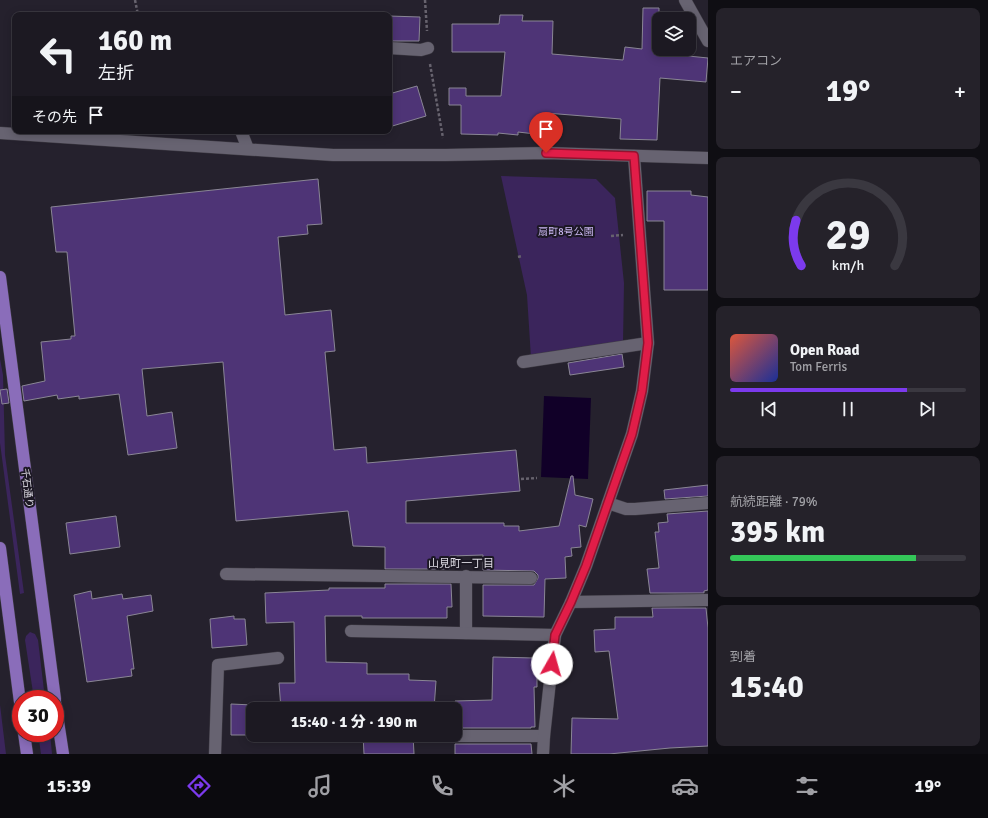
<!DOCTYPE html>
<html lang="ja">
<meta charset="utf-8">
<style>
body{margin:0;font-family:Signika,"Noto Sans JP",sans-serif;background:#25222a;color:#f1f3f6;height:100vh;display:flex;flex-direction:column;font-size:15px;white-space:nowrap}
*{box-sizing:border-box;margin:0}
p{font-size:13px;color:#a0a0a5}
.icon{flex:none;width:22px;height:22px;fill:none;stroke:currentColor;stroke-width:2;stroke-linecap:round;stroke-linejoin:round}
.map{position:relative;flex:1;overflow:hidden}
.details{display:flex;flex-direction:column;gap:8px;padding:8px;background:#0f0e13;width:280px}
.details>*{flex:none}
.banner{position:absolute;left:12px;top:12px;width:380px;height:122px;border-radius:8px;box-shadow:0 2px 10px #0003,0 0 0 1px #3a3840;background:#1c1922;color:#f1f3f6;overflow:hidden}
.controls{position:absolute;left:652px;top:12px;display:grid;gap:8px}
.controls a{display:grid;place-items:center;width:44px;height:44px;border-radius:8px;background:#1c1922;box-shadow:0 2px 10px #0003,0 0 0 1px #3a3840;font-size:20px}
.speed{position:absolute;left:12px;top:690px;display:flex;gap:8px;font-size:20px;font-weight:700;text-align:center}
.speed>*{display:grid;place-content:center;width:52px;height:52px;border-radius:50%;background:#1c1922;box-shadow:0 2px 10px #0003,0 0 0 1px #3a3840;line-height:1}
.speed .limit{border:6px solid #d22;background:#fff;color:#111}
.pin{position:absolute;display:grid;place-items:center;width:34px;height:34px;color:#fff;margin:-41px -17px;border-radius:50% 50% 50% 0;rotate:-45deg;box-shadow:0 0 4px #0007}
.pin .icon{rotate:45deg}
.me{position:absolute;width:44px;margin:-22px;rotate:7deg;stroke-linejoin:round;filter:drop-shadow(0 0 3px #0008)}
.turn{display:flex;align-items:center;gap:14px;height:84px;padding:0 20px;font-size:18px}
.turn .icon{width:52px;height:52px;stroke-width:2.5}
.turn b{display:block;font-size:28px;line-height:34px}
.then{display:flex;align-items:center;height:38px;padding:0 20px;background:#0003;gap:8px;font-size:15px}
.big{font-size:30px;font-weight:800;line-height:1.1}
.details .widget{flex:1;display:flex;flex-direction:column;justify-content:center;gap:6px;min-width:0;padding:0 14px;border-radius:8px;background:#25222a}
.details .dial{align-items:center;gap:0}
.dial svg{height:104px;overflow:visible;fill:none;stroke:#3a3840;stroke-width:7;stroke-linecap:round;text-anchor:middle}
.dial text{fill:#f1f3f6;stroke:none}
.song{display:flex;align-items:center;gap:12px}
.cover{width:48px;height:48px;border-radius:6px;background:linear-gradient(135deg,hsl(10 70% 55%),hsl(230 70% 35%))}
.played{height:4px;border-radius:2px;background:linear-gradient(90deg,#7c3aed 75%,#3a3840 75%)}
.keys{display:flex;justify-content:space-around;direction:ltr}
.heat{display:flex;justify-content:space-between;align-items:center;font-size:22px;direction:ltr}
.charge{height:6px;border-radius:3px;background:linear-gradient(90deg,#34c759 79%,#3a3840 0)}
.trip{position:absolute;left:246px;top:702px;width:216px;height:40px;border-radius:8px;background:#1c1922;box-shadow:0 2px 10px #0003,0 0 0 1px #3a3840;font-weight:800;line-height:40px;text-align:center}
.tab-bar{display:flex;height:64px;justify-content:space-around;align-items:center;background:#0b0a0e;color:#a0a0a5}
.tab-bar .icon{width:28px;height:28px}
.tab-bar .selected{color:#7c3aed}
.tab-bar b{font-size:18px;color:#f1f3f6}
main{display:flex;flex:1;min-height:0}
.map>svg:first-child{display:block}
.green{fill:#3b255c}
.water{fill:#110028}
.building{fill:#4e3476;stroke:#8a8695}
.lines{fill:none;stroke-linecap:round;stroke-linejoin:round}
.street-casing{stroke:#403d46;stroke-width:13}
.primary-casing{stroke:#403d46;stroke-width:13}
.path{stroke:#67636e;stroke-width:2.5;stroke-dasharray:3 2;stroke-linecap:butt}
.street{stroke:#676371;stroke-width:12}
.primary{stroke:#8a6dba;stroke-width:12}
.route-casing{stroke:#92132f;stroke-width:10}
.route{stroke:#e11d48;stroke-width:7}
.labels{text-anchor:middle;stroke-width:4;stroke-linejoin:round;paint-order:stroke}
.park-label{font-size:10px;fill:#c9b6f0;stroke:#1c1824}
.street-label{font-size:10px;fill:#dddae3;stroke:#1c1824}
.neighbourhood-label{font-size:11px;fill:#dddae3;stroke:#1c1824}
</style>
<main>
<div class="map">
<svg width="708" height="754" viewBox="0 0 708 754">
<rect width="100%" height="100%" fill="#25212d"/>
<g class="green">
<path d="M501 176 596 179 615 198 624 283 623 343 531 358 527 295Z"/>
<path d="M0 359 3 375 5 455 24 593 20 594 0 443Z"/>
<path d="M30 632 35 634 38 640 45 699H34L25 640 26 636Z"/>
<path d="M0 705 6 754H0Z"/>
<path d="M38 733H50L52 754H41Z"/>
</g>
<path class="water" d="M544 396 591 398 588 479 541 477Z"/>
<g class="building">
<path d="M643 8H659V53L708 58 706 82 660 78 657 140 620 139 621 119 546 113 544 135 518 132V135L498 133V135L461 134V105H449V88H466V96H501L505 52H452V24H499L500 15H523L522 21H553L552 54 623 60 625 47 642 49Z"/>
<path d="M389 16 420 17 419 41H389Z"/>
<path d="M417 86 426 116 389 127V94Z"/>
<path d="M318 179 322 224 307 225 308 234 278 237 285 315 331 310 335 351 325 352 334 450 366 447 367 463 516 450 520 491 406 501V523H504V526H519V531L559 526 571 476H573L575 495 593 499 586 527 579 525 581 547 571 548 572 556 565 557 566 578 545 579 544 617 483 616V585H534L538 578V575L534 571 483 570V555L450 556V569H385V547L353 546 348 511 236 521 223 362 142 369 147 416 172 412 177 448 128 455 119 394 79 399V396L58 399 57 395 24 401 22 386 45 381 41 342 71 339V336H75L67 252H56L51 207Z"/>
<path d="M647 191H691V195L708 197V290H664V221H647Z"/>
<path d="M622 354 624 367 570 375 568 363Z"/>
<path d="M7 389 9 403 2 404 0 390Z"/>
<path d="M708 485V496L665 499 664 490Z"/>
<path d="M708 511V590L704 591V593H650L647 569 659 568 655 532H659L658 523 668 522 667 514Z"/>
<path d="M116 516 120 547 70 554 66 523Z"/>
<path d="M385 584H451L452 607H447V618H362V616H325L326 662 367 663V674H409V680L436 681 434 709H281L279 683H295L294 622 266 623 265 593 329 590V588H385Z"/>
<path d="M91 591 92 599 122 594 123 599 151 595 153 611 127 616 134 669H131L132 676 87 682 74 595Z"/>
<path d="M652 608H706L708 628V746L670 748 609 754H571L572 718 618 719 609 651 595 652 594 630 615 629V617H653Z"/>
<path d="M234 616V619H245L247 645 212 648 210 619Z"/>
<path d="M493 657 534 658V670H537V687H534L535 727H531V728H455V701L492 700Z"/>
<path d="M231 704 253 705V735H231Z"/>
<path d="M363 735H413L414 754H364Z"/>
<path d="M455 744H531L532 754H455Z"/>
</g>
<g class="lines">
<g class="street-casing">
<g id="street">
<path d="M685 0 708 41"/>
<path d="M389 48 421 50 428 48"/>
<path d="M241 131 248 149"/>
<path d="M0 133 333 155H446L546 153 708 158"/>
<path d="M523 362 648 343"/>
<path d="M608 503 626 509H635L708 503"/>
<path d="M226 574 531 578"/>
<path d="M466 576V633"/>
<path d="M571 602 708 600"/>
<path d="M351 631 555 635 571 602 586 566 632 434 642 391 648 343 634 156"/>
<path d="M445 736H544"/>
<path d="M215 754 218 665 278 658"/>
<path d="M543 754 544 736 555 635"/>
</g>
</g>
<g class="primary-casing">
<g id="primary">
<path d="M0 277 55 699"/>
<path d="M0 548 21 710"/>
<path d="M55 702 63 754"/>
<path d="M24 733 27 754"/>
</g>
</g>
<g class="path">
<path d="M135 0 138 15"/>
<path d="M425 0 427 31"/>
<path d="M430 64 443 138"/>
<path d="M611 236 623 235"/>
<path d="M518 257 522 256"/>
<path d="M521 479 537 478"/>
</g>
<use href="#street" class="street"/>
<use href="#primary" class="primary"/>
</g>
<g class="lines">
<g class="route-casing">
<path id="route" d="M546 153 634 156 648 343 642 391 632 434 586 566 571 602 555 635 552 664"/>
</g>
<use href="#route" class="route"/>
</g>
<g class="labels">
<g class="park-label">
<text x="566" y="235">扇町8号公園</text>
</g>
<g class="street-label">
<text transform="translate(28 488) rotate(83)" y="4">千石通り</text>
</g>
<g class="neighbourhood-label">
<text x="461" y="567">山見町一丁目</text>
</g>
</g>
</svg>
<div class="controls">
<a><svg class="icon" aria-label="layers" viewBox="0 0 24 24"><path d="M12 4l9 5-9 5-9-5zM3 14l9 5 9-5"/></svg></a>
</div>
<div class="speed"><div class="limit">30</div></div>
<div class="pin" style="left:546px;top:153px;background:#d93025"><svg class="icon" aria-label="arrive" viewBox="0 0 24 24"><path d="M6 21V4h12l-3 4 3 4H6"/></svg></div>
<svg class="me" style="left:552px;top:664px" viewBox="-20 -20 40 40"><circle r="19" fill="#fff"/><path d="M0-13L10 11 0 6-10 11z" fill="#e11d48"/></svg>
<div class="trip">15:40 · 1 分 · 190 m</div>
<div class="banner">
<div class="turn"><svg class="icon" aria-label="left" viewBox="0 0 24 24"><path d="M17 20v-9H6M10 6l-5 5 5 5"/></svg><div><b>160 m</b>左折</div></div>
<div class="then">その先<svg class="icon" aria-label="arrive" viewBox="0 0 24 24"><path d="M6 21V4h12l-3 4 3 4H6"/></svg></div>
</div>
</div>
<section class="details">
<div class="widget"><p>エアコン</p>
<div class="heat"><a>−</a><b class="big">19°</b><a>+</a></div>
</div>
<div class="widget dial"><svg viewBox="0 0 100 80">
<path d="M14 69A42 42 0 1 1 86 69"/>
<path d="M14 69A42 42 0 0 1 10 34" stroke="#7c3aed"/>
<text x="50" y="56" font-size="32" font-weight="700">29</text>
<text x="50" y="72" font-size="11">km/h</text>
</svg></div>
<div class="widget">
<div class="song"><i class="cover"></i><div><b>Open Road</b><p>Tom Ferris</p></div></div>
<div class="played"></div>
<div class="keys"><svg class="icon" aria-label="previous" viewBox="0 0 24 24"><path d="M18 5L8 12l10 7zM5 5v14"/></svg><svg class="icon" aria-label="pause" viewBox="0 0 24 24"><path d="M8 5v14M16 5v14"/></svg><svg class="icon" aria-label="next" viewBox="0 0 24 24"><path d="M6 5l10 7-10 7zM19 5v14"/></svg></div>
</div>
<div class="widget"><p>航続距離 · 79%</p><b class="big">395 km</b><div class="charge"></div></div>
<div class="widget"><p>到着</p><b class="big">15:40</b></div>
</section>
</main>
<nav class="tab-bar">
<b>15:39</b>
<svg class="icon selected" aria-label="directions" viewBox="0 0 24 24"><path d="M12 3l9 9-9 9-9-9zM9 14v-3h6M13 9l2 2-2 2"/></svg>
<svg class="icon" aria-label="music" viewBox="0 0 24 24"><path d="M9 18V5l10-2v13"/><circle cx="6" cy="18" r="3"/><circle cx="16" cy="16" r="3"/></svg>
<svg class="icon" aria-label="phone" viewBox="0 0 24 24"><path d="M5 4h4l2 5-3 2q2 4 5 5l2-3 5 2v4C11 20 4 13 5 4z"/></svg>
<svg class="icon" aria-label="climate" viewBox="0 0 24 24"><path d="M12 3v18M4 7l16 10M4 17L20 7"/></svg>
<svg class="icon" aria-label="car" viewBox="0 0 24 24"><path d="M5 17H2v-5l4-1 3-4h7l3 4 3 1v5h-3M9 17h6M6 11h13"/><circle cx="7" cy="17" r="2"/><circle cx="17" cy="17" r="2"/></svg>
<svg class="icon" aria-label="filters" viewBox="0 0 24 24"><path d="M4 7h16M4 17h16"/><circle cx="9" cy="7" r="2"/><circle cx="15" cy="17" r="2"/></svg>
<b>19°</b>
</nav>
